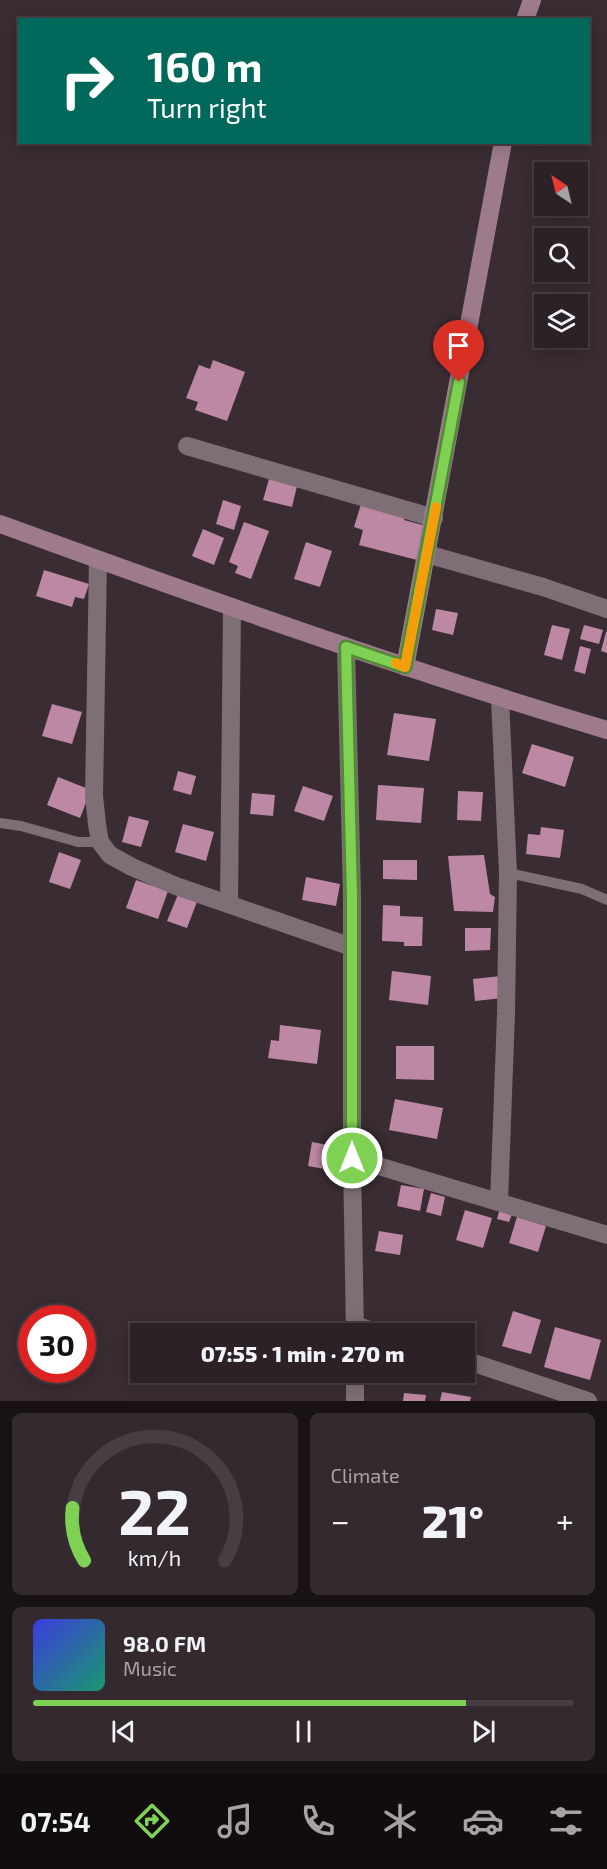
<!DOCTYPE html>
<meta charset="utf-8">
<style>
body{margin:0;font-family:"Exo 2",sans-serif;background:#33292e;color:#f1f3f6;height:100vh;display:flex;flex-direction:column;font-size:22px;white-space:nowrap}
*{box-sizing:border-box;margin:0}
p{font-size:20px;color:#a6a3a7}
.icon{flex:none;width:33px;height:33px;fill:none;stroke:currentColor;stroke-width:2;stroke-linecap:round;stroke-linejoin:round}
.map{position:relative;height:1401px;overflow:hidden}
.side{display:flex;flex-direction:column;gap:12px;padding:12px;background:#181215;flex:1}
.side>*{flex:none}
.banner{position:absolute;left:18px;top:18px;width:572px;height:126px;border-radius:0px;box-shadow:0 3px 15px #0003,0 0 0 2px #473e43;background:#00695c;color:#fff;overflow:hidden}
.needle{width:39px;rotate:325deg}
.fabs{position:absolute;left:534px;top:162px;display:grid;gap:12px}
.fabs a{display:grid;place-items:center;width:54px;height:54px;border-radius:0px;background:#2b2126;box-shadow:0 3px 15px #0003,0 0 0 2px #473e43;font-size:30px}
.speed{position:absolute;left:18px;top:1305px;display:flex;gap:12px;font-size:30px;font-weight:700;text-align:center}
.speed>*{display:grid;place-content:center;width:78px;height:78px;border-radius:50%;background:#2b2126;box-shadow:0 3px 15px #0003,0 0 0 2px #473e43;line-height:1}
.speed .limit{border:9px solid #d22;background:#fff;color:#111}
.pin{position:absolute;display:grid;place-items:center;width:51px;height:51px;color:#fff;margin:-62px -26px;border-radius:50% 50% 50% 0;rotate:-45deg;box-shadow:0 0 6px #0007}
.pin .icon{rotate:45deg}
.me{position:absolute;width:66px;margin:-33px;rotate:0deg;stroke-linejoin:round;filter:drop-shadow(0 0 4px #0008)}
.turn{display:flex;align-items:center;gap:21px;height:126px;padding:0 30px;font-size:27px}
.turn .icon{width:78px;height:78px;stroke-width:2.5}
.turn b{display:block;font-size:42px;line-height:51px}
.big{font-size:45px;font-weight:800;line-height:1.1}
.side .widget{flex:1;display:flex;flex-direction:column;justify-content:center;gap:9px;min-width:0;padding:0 21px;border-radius:9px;background:#33292e}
.side .dial{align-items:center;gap:0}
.dial svg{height:156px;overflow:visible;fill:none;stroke:#473e43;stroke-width:7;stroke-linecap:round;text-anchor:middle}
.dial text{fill:#f1f3f6;stroke:none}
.song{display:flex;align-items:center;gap:18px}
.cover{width:72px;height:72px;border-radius:9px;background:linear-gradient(135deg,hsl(240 70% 55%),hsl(160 70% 35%))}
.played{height:6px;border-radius:3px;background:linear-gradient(90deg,#7ed153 80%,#473e43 80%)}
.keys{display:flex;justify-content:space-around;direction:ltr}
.heat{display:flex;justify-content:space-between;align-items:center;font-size:33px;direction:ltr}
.side .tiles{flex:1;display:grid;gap:12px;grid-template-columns:1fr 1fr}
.widget:last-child{grid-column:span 2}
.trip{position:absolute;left:130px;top:1323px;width:345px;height:60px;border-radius:0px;background:#2b2126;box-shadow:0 3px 15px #0003,0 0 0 2px #473e43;font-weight:800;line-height:60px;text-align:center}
.tabs{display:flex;height:96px;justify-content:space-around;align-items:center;background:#110d0f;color:#a6a3a7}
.tabs .icon{width:42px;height:42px}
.tabs .active{color:#7ed153}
.tabs b{font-size:27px;color:#f1f3f6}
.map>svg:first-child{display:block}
.building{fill:#bd88a4}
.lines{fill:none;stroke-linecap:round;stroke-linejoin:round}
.lane{stroke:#7e6f76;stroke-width:10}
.street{stroke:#7e6f76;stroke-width:18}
.secondary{stroke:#9d7b8c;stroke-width:18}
.route-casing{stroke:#528836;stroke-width:15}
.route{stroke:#7ed153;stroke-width:10}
.slow{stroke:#f59e0b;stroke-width:10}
</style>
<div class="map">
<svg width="607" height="1401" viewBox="0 0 607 1401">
<rect width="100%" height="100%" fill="#392c33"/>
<g class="building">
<path d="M213 360 245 372 227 421 195 410 198 402 186 398 199 365 210 369Z"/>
<path d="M269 479 297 486 292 507 263 500Z"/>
<path d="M223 500 241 506 234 530 216 524Z"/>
<path d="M362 501 406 514 404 520 426 526 417 560 359 545 363 530 354 527Z"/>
<path d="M244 522 269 531 251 579 235 573 238 566 229 562Z"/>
<path d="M203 529 224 538 214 565 192 556Z"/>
<path d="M306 542 332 551 320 587 294 579Z"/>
<path d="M44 570 89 584 84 599 75 597 72 607 36 596Z"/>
<path d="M436 609 458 613 453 635 432 630Z"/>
<path d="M552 625 570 629 562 660 544 655Z"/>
<path d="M584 625 603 630 599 644 580 639Z"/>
<path d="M606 632H607V653L601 651Z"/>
<path d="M580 646 591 649 585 674 574 671Z"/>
<path d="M52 704 82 712 72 744 42 736Z"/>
<path d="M394 713 436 719 429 761 387 755Z"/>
<path d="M532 744 574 757 565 787 522 773Z"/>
<path d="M178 771 196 776 191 795 173 790Z"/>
<path d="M58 777 91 790 80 818 47 805Z"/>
<path d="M378 785 424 788 421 823 376 820Z"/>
<path d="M303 786 333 796 324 821 294 811Z"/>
<path d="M458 791 483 792 481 821 457 820Z"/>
<path d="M252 793 275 795 273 816 250 814Z"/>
<path d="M129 816 149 821 141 847 122 842Z"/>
<path d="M183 824 214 832 206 861 175 852Z"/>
<path d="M541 827 564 830 560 858 526 854 528 834 540 835Z"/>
<path d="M59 852 81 860 70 889 49 882Z"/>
<path d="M484 855 490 894 495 897 493 912 454 911 448 856Z"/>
<path d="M383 860H417V880L383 879Z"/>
<path d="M306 877 340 884 336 906 302 900Z"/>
<path d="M136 880 168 891 158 919 126 908Z"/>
<path d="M179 892 198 899 187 928 167 921Z"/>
<path d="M383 905 400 906V916L423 917 422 946H404V942L382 941Z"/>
<path d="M465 928H491L490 950 465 951Z"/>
<path d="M392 971 431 976 428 1005 389 1000Z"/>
<path d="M501 976 503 998 475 1001 473 979Z"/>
<path d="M280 1025 321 1030 317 1064 268 1058 271 1040 279 1041Z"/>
<path d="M396 1046H434V1080L396 1079Z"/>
<path d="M395 1099 443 1108 437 1139 389 1130Z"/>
<path d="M312 1142 333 1146 330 1170 308 1166Z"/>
<path d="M401 1185 424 1189 420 1211 397 1206Z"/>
<path d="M431 1193 445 1197 441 1216 426 1212Z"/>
<path d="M500 1208 513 1212 509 1222 497 1219Z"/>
<path d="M465 1210 492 1218 483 1248 456 1240Z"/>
<path d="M517 1217 546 1226 538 1252 509 1243Z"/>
<path d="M379 1231 403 1235 400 1255 375 1251Z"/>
<path d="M513 1311 541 1320 531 1354 502 1346Z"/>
<path d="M555 1327 601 1340 590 1380 544 1367Z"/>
<path d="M442 1392 471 1397 470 1401H440Z"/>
<path d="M404 1393 426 1395 425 1401H403Z"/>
</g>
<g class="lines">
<g class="lane">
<path d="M0 823 21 826 78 842H100"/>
<path d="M508 873 582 889 607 900"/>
</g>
<g class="street">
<path d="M187 446 434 518"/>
<path d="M427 554 543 587 607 609"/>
<path d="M98 560 94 796 97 824 100 842 110 855 132 867 176 886 352 947"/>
<path d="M346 647 352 896V1158L355 1334"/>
<path d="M229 903 232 607"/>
<path d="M352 1158 607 1235"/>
<path d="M499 1202 506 1014 508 873 500 699"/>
<path d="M355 1325 381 1334"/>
<path d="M465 1360 588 1401"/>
<path d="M355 1401V1372"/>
</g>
<g class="secondary">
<path d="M525 20 532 0"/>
<path d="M0 524C201 597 402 669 607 730"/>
<path d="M405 667 503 142"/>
</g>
</g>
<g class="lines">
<g class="route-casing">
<path id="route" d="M352 1158V896L346 647 405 667 459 382"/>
</g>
<use href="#route" class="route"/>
<path class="slow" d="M396 663 405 667 436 507"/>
</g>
</svg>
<div class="fabs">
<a><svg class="needle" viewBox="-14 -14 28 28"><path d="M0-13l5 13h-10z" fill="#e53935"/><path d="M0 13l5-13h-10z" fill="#a6a3a7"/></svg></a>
<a><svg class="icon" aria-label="search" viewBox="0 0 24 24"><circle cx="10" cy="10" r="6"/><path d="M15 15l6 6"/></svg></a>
<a><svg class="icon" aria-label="layers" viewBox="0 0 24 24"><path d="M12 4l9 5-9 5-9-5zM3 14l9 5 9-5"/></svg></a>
</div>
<div class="speed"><div class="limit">30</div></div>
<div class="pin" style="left:459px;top:382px;background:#d93025"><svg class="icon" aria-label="arrive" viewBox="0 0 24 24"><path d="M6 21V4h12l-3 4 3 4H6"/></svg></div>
<svg class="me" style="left:352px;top:1158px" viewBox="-20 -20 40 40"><circle r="17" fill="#7ed153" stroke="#fff" stroke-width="3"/><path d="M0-11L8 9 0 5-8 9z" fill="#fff"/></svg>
<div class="trip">07:55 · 1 min · 270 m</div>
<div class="banner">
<div class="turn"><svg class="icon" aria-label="right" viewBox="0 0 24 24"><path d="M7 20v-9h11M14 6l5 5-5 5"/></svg><div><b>160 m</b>Turn right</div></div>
</div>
</div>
<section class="side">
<div class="tiles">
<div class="widget dial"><svg viewBox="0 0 100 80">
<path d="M14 69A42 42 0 1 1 86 69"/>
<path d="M14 69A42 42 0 0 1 8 42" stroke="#7ed153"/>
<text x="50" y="56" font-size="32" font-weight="700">22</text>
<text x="50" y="72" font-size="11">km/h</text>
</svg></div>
<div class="widget"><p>Climate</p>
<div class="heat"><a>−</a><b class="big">21°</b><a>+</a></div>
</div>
<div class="widget">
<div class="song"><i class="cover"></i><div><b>98.0 FM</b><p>Music</p></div></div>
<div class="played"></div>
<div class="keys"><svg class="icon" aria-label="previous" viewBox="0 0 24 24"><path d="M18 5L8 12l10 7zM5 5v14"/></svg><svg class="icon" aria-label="pause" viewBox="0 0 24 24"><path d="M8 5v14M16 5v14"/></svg><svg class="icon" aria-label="next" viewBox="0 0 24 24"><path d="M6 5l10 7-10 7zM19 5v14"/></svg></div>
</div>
</div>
</section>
<nav class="tabs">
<b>07:54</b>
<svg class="icon active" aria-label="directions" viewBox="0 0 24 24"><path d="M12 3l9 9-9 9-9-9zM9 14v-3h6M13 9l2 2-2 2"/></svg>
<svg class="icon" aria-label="music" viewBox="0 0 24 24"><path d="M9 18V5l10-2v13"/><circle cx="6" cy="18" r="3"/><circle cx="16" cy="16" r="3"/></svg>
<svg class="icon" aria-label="phone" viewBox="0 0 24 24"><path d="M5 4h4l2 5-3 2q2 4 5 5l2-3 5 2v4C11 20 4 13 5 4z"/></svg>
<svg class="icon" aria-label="climate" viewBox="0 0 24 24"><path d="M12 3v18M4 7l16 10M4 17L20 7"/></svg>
<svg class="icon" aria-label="car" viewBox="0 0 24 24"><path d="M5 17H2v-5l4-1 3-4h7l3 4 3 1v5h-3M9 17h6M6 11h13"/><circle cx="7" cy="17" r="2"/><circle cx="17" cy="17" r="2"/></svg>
<svg class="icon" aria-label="filters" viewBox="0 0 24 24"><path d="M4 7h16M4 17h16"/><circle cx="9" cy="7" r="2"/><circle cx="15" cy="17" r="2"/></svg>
</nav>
